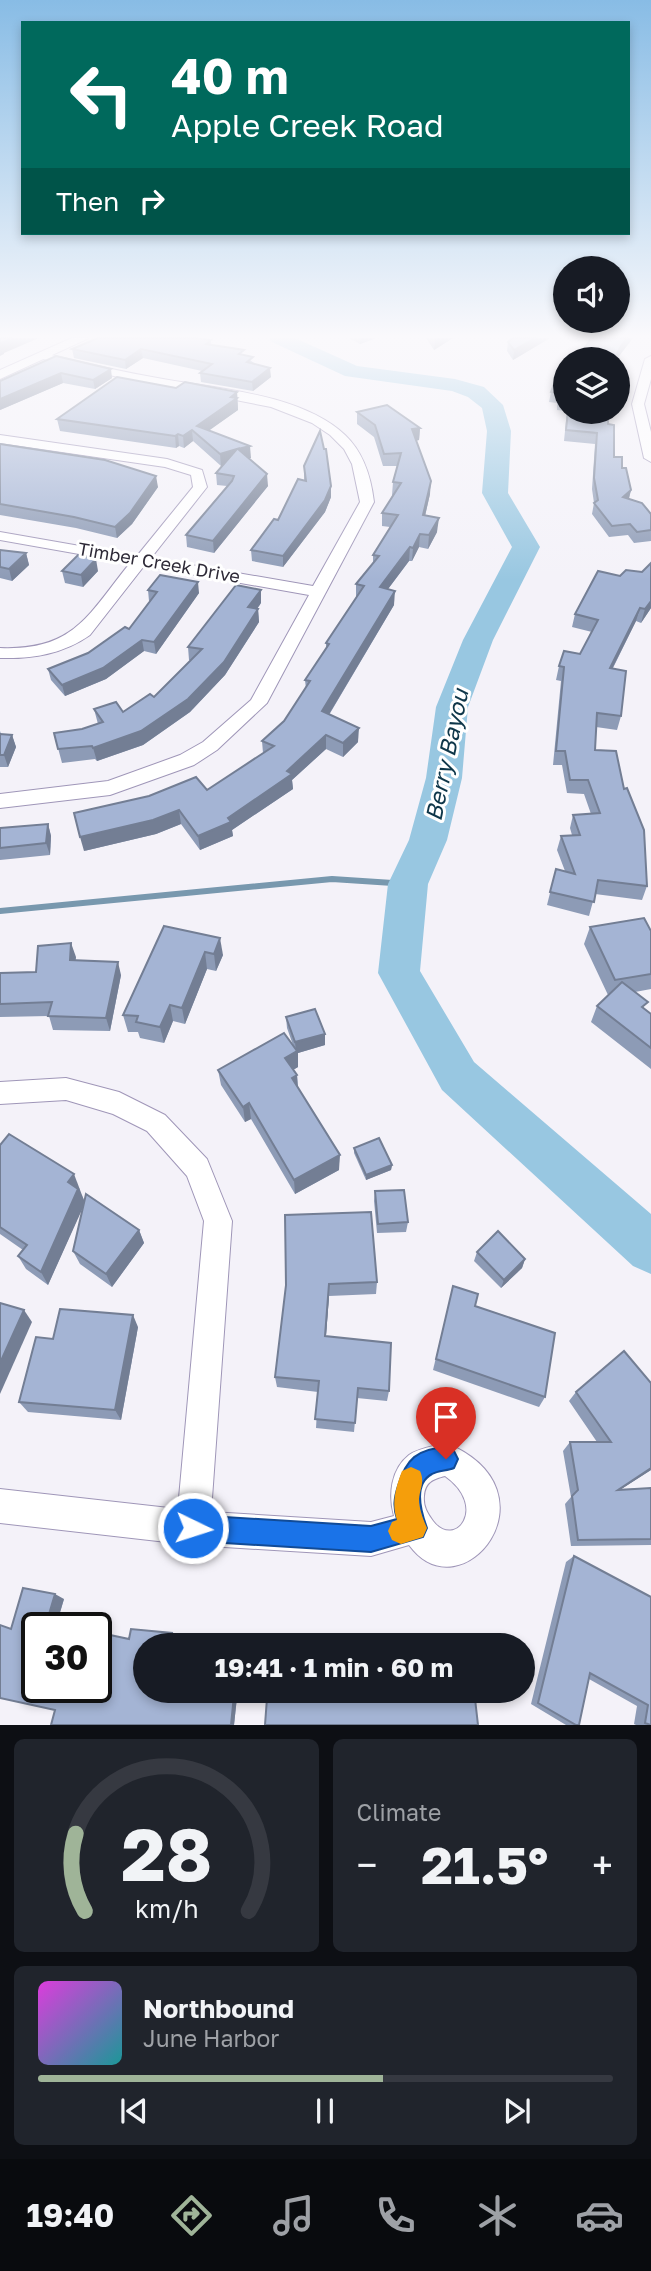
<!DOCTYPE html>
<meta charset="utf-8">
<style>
body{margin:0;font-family:"Golos Text",sans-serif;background:#20242c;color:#f1f3f6;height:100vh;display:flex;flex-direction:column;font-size:26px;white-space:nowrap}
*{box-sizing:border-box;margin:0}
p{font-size:23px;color:#9ea1a6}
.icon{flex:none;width:38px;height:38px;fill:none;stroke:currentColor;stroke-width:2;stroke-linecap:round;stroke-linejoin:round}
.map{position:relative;height:1725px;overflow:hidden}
.side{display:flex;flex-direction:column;gap:14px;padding:14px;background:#0d0f14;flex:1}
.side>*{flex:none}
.top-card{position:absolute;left:21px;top:21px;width:609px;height:214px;border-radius:0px;box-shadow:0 4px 10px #0003;background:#00695c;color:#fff;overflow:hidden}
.tools{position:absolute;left:553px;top:256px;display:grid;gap:14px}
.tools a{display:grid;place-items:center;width:77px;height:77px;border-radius:50%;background:#171b24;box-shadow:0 4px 10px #0003;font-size:35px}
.speed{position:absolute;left:21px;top:1612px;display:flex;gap:14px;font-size:35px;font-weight:700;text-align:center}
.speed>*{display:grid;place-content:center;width:91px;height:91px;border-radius:50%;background:#171b24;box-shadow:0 4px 10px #0003;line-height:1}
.speed .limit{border:4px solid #111;border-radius:10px;background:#fff;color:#111}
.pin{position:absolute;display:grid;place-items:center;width:60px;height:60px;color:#fff;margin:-72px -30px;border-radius:50% 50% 50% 0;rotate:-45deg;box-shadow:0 0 7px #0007}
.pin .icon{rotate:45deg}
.me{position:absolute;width:77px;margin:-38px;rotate:94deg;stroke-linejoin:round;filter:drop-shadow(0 0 5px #0008)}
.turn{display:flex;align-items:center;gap:24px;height:147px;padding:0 35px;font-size:32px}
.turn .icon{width:91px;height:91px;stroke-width:2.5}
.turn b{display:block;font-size:49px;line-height:60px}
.then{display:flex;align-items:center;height:66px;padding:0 35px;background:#0003;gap:14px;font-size:26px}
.big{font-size:52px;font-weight:700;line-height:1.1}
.side .card{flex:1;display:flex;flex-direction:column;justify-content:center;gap:10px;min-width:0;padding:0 24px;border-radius:10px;background:#20242c}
.side .dial{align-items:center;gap:0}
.dial svg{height:182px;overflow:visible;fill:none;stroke:#363941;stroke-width:7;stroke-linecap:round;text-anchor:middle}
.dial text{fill:#f1f3f6;stroke:none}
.song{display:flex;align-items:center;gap:21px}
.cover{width:84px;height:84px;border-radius:10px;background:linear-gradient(135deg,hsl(300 70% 55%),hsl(180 70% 35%))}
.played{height:7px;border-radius:4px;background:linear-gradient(90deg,#9fb498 60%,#363941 60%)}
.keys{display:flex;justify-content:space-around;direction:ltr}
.heat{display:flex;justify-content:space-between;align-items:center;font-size:38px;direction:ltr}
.side .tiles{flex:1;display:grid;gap:14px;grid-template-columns:1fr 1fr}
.card:last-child{grid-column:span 2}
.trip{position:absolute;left:133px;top:1633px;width:402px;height:70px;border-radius:35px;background:#171b24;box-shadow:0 4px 10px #0003;font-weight:700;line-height:70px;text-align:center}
.menu{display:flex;height:112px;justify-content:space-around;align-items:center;background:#090b0e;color:#9ea1a6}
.menu .icon{width:49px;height:49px}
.menu .selected{color:#9fb498}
.menu b{font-size:32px;color:#f1f3f6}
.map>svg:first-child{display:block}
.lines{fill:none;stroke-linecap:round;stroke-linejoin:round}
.stream{stroke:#7898ae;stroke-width:6}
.river{fill:#98c7e1;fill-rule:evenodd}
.minor-casing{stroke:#9f96b8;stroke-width:2}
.tertiary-casing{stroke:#9f96b8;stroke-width:2}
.minor{fill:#fff;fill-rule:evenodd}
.tertiary{fill:#fff;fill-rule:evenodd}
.wall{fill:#8d9bb6}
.shaded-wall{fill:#737e94}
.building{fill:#a4b4d4;stroke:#737e94;stroke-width:2}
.route{fill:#1a73e8;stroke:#114b97;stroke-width:2}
.slow{fill:#f59e0b}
.labels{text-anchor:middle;stroke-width:6;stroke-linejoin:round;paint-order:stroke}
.far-street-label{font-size:18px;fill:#2e2a37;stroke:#fff}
.water-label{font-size:23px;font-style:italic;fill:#0e3649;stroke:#fff}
</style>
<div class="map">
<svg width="651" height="1725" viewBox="0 0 651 1725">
<rect width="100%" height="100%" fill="#f4f2f9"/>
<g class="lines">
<path class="stream" d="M0 911 332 879 408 884"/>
<path class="river" d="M269 338H295L357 366 455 379 484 387 503 405 511 431 508 493 540 547 493 640 468 707 462 778 447 840 428 884 420 971 474 1062 651 1214V1274L633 1266 442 1090 378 973 388 884 409 840 426 778 436 707 463 640 512 547 482 493 487 431 482 408 468 397 452 391 345 376 272 342Z"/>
<g class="minor-casing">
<g id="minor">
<path d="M43 353C83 363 123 372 163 379 219 389 301 394 345 435 364 453 371 477 374 502L267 703 217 750 194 765 110 795 0 808V794L108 781 180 755 203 742 251 700 309 595 144 566 90 635C63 654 33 659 0 658V648C74 651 88 615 130 563L0 540V532L137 556 193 487 191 475 165 467 0 443V435L167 459 202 470 207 487 151 558 313 586 360 502 352 464 344 449 330 435 312 423 271 407 118 377 39 358V354Z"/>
<path d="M651 356V379L644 404 651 432V462L644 458 632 404 645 359Z"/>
<path d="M66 1078 119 1092 165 1115 207 1159 232 1221 211 1512 371 1522 394 1516C388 1495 391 1469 409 1455 419 1448 435 1446 446 1443 562 1491 462 1617 409 1545L371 1556 193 1545 0 1523V1489L178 1509 204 1221 187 1176 147 1131 113 1114 66 1100 0 1104V1082ZM445 1476C489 1507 455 1550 433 1521 427 1513 423 1506 424 1496 425 1482 433 1479 445 1476Z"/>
</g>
</g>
<g class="tertiary-casing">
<path id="tertiary" d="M72 338H89L0 379V370Z"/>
</g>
<use href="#minor" class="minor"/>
<use href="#tertiary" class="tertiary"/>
</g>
<g class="wall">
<path d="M349 338H376L360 344Z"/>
<path d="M426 338H453L434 350Z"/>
<path d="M550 338 513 360 507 351 508 342Z"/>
<path d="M211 340V345L244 355 271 377 253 391 201 382 200 373 202 371 143 358 126 369 74 358 72 349Z"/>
<path d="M56 356 112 378 95 389 63 383 0 410V381Z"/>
<path d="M565 361V411L557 410V403L549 402 551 392Z"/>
<path d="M176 388 237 392 238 410 209 430 251 458H248L268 486 214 553 187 547 186 535 227 486 217 485 216 473 223 465 221 466 193 441 184 448 179 446 176 448 60 431 57 419Z"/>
<path d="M567 411H608V424L614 457 622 468 631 490 629 499 651 514V541L634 543 628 535 609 537 592 514 594 503 592 489 595 444 564 441Z"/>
<path d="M357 412 420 428 419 440 416 441 430 494 425 516 437 532 428 549 419 547 412 561H409L388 589 394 605 329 715 358 742 343 757 326 749 292 780 293 789 232 830 233 836 200 850 181 824 156 834 84 851 207 790 263 753 262 741 284 721 306 689 305 680 326 650V643L356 598V584L373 563V555L390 527 382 526V513L393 495H392L393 482 397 466H383L374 437 357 424Z"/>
<path d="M0 444 158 487 132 524 117 538 76 528 0 515Z"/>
<path d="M304 466 331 486V497L325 512 283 567 252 561 251 550 278 520 304 480Z"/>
<path d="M0 550 26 553 29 565 12 581 0 578Z"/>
<path d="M62 571H98L83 587 65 583Z"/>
<path d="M598 571 651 608 641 623 636 621 613 668 621 716 617 730 596 727 595 750 647 886 642 900 595 894 589 916 547 905 556 869 565 871 557 850 561 836 572 835 570 828 573 815 591 814 584 794 567 793 562 765H553L561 681 556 680 559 666 580 654 592 632 572 627 575 614Z"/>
<path d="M148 590 199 593 156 654 144 651 106 679 65 696 51 680 48 669 88 653 129 629 150 601H149Z"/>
<path d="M261 603 257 609H258L259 622 225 675 190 712 143 745 97 761 95 759 62 763 54 733 82 729 98 724 94 709 123 712 154 697 191 660H189L188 647Z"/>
<path d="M0 731 1 734 12 735 16 747 8 767H0Z"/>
<path d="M48 824 51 836 50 855 0 860V828Z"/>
<path d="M164 926 223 955 216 971 207 969 185 1024 173 1021 164 1043 140 1038 138 1032H128L123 1015Z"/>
<path d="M590 927 651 931V989L635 992 645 1010 651 1014V1069L591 1022 597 1006 608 995 584 944Z"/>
<path d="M76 957 75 960 121 975 110 1031 53 1030 49 1016 0 1017V973L36 972Z"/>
<path d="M286 1017 325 1034V1045L298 1053V1067L293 1070 297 1075 298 1087 339 1170 295 1194 251 1119 245 1122 221 1085 218 1070 293 1045 287 1028Z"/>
<path d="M0 1145 80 1189 79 1190 85 1202 139 1230 144 1243 112 1287 80 1264 73 1251 84 1204 48 1285 26 1269 18 1256 23 1250 0 1234Z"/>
<path d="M354 1148 392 1165 391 1170 366 1180 354 1153Z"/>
<path d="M375 1191 408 1222 406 1232 377 1233 374 1201Z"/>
<path d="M477 1252 525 1259 522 1268 501 1288 474 1261Z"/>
<path d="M377 1282 376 1294 329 1296 326 1336 389 1391 387 1401 357 1398 354 1432 316 1428 318 1392 277 1387 275 1377 286 1285Z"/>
<path d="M453 1286 475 1306 545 1397 539 1407 433 1370Z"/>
<path d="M138 1327 121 1420 28 1412 19 1402 53 1339Z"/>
<path d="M576 1392 651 1470 621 1489 651 1488V1545L571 1546 565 1504 571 1497 563 1451 570 1442H597L569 1401Z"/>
<path d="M574 1556 651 1597V1725H636L634 1724 637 1706 589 1679 579 1725H566L531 1704 566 1562Z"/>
<path d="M64 1599 57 1623 129 1639 172 1633 177 1637 145 1690 299 1692 373 1696V1690H474L478 1725 266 1699 237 1697 234 1725H51L55 1710 11 1629Z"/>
</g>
<g class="shaded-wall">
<path d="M13 338H39L4 353V354L0 356V343Z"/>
<path d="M360 338H376L360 344Z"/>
<path d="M438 338H453L434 350 435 340Z"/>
<path d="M535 338H550L513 360 514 350Z"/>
<path d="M627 338H633L617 359H614L621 346Z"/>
<path d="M141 349 143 358 126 369 125 360Z"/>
<path d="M270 368 271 377 253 391 252 382Z"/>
<path d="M111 369 112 378 95 389 93 380Z"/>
<path d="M61 373 63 383 0 410V399Z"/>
<path d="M237 392 238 410 200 437 197 426Z"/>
<path d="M420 428 419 440 411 441 412 429Z"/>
<path d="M192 430 193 441 184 448 183 436Z"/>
<path d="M178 434 179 446 176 448 175 436Z"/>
<path d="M250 446 251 458 238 461V449Z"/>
<path d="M237 449 238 461 221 466 220 454Z"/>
<path d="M267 474 268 486 214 553 213 541Z"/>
<path d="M156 476 158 487 132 524 117 538 115 527Z"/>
<path d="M431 481 430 494 422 529 423 515Z"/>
<path d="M331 486V497L325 512 283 567V556Z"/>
<path d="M631 490 628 501 623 497Z"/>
<path d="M439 518 437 532 428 549 429 535Z"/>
<path d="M420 534 419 547 412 561 413 548Z"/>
<path d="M410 547 409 561 379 601 380 587Z"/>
<path d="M26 553 29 565 12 581 9 569Z"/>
<path d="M96 559 98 571 83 587 81 575Z"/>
<path d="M198 582 199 593 156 654 154 642Z"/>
<path d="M261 590V603L249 620 248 607Z"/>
<path d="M395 591 394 605 322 726V711Z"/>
<path d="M651 601V608L641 623 645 609Z"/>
<path d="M640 608 636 621 606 681 610 668Z"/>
<path d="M258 609 259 622 225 675 190 712 143 745 97 761 93 748Z"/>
<path d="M142 640 144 651 106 679 65 696 62 685Z"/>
<path d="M359 728 358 742 343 757V743Z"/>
<path d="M12 735 16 747 8 767 4 755Z"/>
<path d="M326 735V749L292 780 293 789 232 830 233 836 200 850 198 836 228 818 287 771Z"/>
<path d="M179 810 181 824 156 834 84 851 80 837Z"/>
<path d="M48 824 51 836 50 855 46 843Z"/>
<path d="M220 938 223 955 216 971 214 954Z"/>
<path d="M71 943 76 957 74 974 70 960Z"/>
<path d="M205 952 207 969 185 1024 182 1008Z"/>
<path d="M118 962 121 975 110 1031 106 1018Z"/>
<path d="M170 1005 173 1021 164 1043 160 1027Z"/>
<path d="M325 1034V1045L298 1053V1067L286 1074 285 1058 296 1052 295 1042Z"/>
<path d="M297 1075 298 1091 292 1078Z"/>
<path d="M249 1103 251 1119 245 1122 243 1107Z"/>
<path d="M340 1155 339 1170 295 1194 294 1180Z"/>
<path d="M392 1165 391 1170 366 1180V1175Z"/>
<path d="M74 1174 85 1203 48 1285 41 1272 68 1182Z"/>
<path d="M139 1230 144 1243 112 1287 106 1274Z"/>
<path d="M525 1259 522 1268 501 1288 504 1280Z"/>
<path d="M329 1284V1296L325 1347V1336Z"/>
<path d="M24 1310 32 1322 0 1394V1363Z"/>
<path d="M133 1315 138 1327 121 1420 115 1410Z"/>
<path d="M651 1468V1470L609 1497 618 1490Z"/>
<path d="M55 1594 64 1599 56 1625 47 1621Z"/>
<path d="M172 1633 177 1637 176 1645H170Z"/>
<path d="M234 1695 237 1697 234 1725H231Z"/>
</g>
<g class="building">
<path d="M0 338H13L0 343Z"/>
<path d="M98 338H196L211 340 206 344 244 350 239 354 253 357 247 362 270 368 252 382 200 373 212 364 141 349 125 360 72 349Z"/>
<path d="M513 338H535L514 350 508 342Z"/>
<path d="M591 338H627L621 346 614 359H576L582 352Z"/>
<path d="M56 356 111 369 93 380 61 373 0 399V381Z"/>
<path d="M563 361H565V400H558V393L551 392Z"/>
<path d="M117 377 176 388 185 382 237 392 231 397 237 398 197 426 250 446 238 449 267 474 213 541 186 535 232 481 234 476 216 473 237 449 220 454 192 430 183 436 178 434 175 436 57 419Z"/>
<path d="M387 405 420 428 412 429 431 481 423 515 439 518 429 535 420 534 413 548 410 547 380 587 395 591 322 711 359 728 343 743 326 735 287 771 292 774 228 818 231 822 198 836 179 810 153 820 80 837 74 813 149 796 196 777 207 790 274 746 262 741 284 721 310 681 305 680 329 644 326 643 364 586 356 584 379 556 373 555 398 515 382 513 401 483 393 482 401 453 384 454 375 425 357 412Z"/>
<path d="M568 411H608V424L614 425V457H622V468H626L631 490 623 497 642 503 651 514V530L637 532 630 524 612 526 594 503 598 500 594 478 597 433 566 430Z"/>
<path d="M320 431 324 449H326L331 486 325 500 283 556 251 550 274 519 278 520 298 479 306 481 304 466Z"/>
<path d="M0 444 105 460 156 476 130 513 115 527 74 517 0 504Z"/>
<path d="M0 550 26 553 9 569 0 567Z"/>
<path d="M78 555 96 559 81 575 62 571Z"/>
<path d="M651 563V601L645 609 640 608 610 668 626 671 621 716 597 713 595 750 616 751 624 789 627 788 644 830 647 886 598 880 594 902 550 892 556 869 575 874 561 836 580 835 573 815 600 813 588 780H570L565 751H556L564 667 559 666 564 651 580 654 598 620 575 614 598 571 620 576 626 570 642 572Z"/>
<path d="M160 575 198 582 154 642 142 640 103 668 62 685 48 669 88 653 125 627 129 629 157 592 148 590Z"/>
<path d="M236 585 261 590 248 607 258 609 224 662 188 699 141 731 93 748 92 746 58 749 54 733 82 729 103 722 94 709 116 702 123 712 150 694 154 697 202 649 188 647Z"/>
<path d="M0 734 12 735 4 755H0Z"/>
<path d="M48 824 46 843 0 848V828Z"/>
<path d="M644 918 651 931V974L615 980 590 927Z"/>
<path d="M164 926 220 938 214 954 205 952 182 1008 170 1005 160 1027 136 1022 138 1016 123 1015Z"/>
<path d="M71 943 70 960 118 962 106 1018 48 1016 52 1002 0 1004V973L36 972 38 946Z"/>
<path d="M622 982 648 1002 642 1007 651 1014V1048L597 1006Z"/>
<path d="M315 1009 325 1034 295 1042 286 1017Z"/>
<path d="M284 1033 297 1051 285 1058 297 1075 292 1078 340 1155 294 1180 249 1103 243 1107 218 1070Z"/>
<path d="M9 1134 74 1174 68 1182 78 1189 41 1272 18 1256 27 1245 0 1227V1145Z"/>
<path d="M379 1138 392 1165 366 1175 354 1148Z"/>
<path d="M404 1190 408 1222 378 1224 375 1191Z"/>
<path d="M86 1194 139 1230 106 1274 73 1251Z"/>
<path d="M371 1212 377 1282 329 1284 325 1336 391 1343 389 1391 358 1388 355 1423 315 1419 319 1381 275 1377 286 1285 285 1215Z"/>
<path d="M498 1231 525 1259 504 1280 477 1252Z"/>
<path d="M453 1286 478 1294 475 1306 555 1333 545 1397 436 1359Z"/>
<path d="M0 1303 24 1310 0 1363Z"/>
<path d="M60 1309 133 1315 115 1410 19 1402 36 1337 53 1339Z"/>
<path d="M624 1351 651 1383V1468L618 1490 651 1488V1539L578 1540 572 1496 578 1490 570 1442H611L576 1392Z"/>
<path d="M574 1556 651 1597V1725L645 1723 648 1705 590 1673 579 1725H576L538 1703Z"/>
<path d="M23 1588 55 1594 47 1621 77 1628H37V1687H96V1632L129 1639 131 1629 172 1633 170 1645H145V1690H298V1692L375 1696V1690H474L478 1725H265L267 1698 234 1695 231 1725H51L55 1710 0 1698V1625L11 1629Z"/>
<path d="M254 1634 300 1637V1645H253Z"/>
<path d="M468 1641V1645H419Z"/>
</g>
<linearGradient id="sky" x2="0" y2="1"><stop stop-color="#88bce5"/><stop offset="0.58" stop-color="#faf9fc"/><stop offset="1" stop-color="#faf9fc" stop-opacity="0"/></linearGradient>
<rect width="651" height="580" fill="url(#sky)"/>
<path class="route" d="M446 1447 454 1451 458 1459 454 1468C447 1471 438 1470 432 1474 413 1484 421 1512 427 1528L423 1537 371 1552 193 1541 184 1537 180 1528 184 1519 193 1515 371 1526 397 1519C393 1507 394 1498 398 1486 406 1459 417 1449 446 1447Z"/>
<path class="slow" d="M411 1467 420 1471C425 1482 420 1488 419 1499 419 1509 423 1519 427 1528L423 1537 401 1544 392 1540 388 1531 392 1522 397 1520C391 1503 396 1487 402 1471Z"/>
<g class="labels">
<g class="far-street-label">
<text transform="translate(159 563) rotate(10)" y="6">Timber Creek Drive</text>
</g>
<g class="water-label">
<text transform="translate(447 755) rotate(-78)" y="8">Berry Bayou</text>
</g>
</g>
</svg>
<div class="tools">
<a><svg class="icon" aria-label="sound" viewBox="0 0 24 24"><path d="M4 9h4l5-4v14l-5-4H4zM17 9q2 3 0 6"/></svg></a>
<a><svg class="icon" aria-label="layers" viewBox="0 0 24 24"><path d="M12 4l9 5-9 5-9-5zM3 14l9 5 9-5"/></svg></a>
</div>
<div class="speed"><div class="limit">30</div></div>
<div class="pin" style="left:446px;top:1459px;background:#d93025"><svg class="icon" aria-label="arrive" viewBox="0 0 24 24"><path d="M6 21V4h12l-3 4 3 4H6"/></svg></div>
<svg class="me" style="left:193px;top:1528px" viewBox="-20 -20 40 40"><circle r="17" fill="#1a73e8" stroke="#fff" stroke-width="3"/><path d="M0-11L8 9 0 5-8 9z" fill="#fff"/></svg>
<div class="trip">19:41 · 1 min · 60 m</div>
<div class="top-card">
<div class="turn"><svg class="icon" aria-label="left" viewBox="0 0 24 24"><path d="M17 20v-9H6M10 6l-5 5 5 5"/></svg><div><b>40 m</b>Apple Creek Road</div></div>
<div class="then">Then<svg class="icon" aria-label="right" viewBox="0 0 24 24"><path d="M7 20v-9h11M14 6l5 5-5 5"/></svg></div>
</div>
</div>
<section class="side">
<div class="tiles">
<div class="card dial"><svg viewBox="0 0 100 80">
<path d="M14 69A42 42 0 1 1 86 69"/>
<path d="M14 69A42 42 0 0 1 10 35" stroke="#9fb498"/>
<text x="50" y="56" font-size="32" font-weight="700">28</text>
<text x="50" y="72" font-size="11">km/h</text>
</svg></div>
<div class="card"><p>Climate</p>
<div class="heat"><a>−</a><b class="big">21.5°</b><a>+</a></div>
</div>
<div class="card">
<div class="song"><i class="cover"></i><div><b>Northbound</b><p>June Harbor</p></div></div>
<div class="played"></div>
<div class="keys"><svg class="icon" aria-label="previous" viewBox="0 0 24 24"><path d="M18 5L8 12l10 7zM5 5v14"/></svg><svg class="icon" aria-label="pause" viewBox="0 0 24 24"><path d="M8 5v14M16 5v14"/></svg><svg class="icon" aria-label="next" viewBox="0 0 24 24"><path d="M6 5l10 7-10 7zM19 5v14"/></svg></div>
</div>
</div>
</section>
<nav class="menu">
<b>19:40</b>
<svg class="icon selected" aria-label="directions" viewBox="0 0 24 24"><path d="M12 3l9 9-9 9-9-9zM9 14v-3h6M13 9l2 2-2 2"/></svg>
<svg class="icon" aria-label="music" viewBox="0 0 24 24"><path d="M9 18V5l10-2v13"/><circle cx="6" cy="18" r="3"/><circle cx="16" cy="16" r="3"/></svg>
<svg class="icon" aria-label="phone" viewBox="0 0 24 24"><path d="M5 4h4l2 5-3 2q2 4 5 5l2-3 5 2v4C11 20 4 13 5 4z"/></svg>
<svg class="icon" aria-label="climate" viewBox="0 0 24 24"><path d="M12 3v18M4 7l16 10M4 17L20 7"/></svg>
<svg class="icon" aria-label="car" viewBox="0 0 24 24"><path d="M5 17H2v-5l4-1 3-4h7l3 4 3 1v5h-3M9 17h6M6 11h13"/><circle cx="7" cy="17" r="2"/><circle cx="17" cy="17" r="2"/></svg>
</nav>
